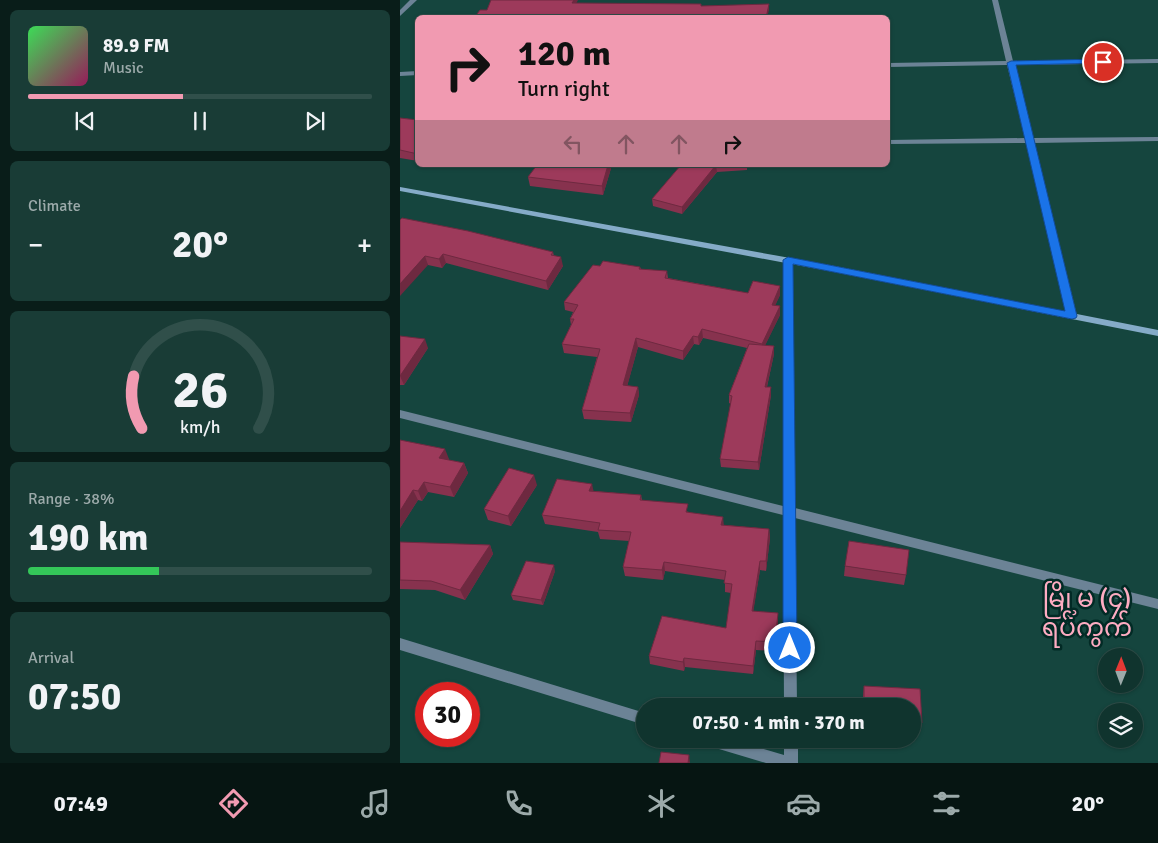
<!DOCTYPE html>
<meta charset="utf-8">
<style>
body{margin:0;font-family:Signika,"Noto Sans Myanmar",sans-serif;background:#193c36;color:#f1f3f6;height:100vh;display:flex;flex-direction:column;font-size:19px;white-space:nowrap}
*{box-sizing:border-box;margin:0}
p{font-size:16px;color:#9caaaa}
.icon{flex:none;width:28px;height:28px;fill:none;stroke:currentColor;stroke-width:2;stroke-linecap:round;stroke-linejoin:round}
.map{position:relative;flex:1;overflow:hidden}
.side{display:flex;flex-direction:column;gap:10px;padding:10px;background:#091d19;width:400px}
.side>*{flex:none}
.top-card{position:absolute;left:15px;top:15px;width:475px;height:152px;border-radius:8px;box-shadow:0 1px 4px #0004,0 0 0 1px #304f4a;background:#f19ab1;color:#111;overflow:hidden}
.needle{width:32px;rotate:1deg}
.tools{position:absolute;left:698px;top:648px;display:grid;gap:10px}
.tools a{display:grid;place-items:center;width:45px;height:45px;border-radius:50%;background:#10342e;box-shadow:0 1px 4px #0004,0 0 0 1px #304f4a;font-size:25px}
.speed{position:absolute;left:15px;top:682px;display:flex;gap:10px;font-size:25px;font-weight:700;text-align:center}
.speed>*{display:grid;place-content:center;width:65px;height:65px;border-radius:50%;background:#10342e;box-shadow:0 1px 4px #0004,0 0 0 1px #304f4a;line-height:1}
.speed .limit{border:8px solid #d22;background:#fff;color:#111}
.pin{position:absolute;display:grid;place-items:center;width:42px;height:42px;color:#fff;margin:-21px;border:2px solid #fff;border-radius:50%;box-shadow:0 1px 5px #0007}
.me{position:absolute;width:55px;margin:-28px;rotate:0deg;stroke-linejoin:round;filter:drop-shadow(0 0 4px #0008)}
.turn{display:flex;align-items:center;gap:18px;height:105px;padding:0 20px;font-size:22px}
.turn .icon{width:65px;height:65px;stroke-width:2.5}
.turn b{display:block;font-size:35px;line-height:42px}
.lanes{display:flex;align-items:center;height:48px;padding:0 20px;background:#0003;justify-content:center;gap:25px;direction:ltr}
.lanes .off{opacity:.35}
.big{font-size:38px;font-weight:700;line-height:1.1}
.side .tile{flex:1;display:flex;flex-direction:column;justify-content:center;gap:8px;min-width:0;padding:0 18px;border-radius:8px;background:#193c36}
.side .dial{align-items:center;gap:0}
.dial svg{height:130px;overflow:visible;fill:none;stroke:#304f4a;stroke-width:7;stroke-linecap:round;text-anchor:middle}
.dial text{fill:#f1f3f6;stroke:none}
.song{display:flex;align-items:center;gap:15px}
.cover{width:60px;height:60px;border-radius:8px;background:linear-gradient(135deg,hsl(130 70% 55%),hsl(330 70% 35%))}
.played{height:5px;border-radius:2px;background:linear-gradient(90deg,#f19ab1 45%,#304f4a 45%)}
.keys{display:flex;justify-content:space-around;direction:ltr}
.heat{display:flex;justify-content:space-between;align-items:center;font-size:28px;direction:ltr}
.charge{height:8px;border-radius:4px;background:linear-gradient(90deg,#34c759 38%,#304f4a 0)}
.trip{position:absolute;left:236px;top:698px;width:285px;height:50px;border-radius:25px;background:#10342e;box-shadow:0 1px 4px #0004,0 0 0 1px #304f4a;font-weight:700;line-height:50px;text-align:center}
.dock{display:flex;height:80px;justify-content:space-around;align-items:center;background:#061512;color:#9caaaa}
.dock .icon{width:35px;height:35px}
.dock .active{color:#f19ab1}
.dock b{font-size:22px;color:#f1f3f6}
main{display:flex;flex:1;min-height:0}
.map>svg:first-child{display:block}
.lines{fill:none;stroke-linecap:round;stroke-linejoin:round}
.minor{fill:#6c8396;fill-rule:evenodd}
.secondary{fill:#85abc8;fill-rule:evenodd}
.wall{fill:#87324e}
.shaded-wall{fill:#6e2940}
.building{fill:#9d3a5b;stroke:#6e2940}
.route{fill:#1a73e8;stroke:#114b97}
.labels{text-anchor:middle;stroke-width:5;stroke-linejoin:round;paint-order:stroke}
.near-quarter-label{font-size:25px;fill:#feacc2;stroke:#022a25}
</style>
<main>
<section class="side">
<div class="tile">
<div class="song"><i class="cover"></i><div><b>89.9 FM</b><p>Music</p></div></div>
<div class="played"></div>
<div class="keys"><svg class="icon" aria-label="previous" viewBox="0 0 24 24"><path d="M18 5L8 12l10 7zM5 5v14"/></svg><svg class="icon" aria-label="pause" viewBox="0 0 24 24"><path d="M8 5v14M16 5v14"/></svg><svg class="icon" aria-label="next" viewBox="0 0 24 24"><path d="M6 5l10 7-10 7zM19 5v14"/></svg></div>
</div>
<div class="tile"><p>Climate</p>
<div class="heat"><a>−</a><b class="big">20°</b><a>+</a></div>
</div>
<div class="tile dial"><svg viewBox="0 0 100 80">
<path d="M14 69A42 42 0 1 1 86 69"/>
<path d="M14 69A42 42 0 0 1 9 37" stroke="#f19ab1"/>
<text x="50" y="56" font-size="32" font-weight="700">26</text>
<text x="50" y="72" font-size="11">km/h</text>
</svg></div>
<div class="tile"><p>Range · 38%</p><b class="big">190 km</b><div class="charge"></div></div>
<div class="tile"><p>Arrival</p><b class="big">07:50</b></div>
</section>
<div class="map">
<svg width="758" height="763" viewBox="0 0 758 763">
<rect width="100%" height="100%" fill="#15453e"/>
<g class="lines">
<g class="minor">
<path d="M10 0H17L0 16V10Z"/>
<path d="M592 0H598L613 61 758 59V63L614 65 632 138 758 137V141L634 143 677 316 672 319 667 316 626 143 488 144V140L625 138 607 65 488 67V63L606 61Z"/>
<path d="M18 71V75L0 76V72Z"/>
<path d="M388 257 392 260 395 508 758 599V609L395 518 397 706H384L383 515 0 418V410L383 506 384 260Z"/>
<path d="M0 638 245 713V725L0 650Z"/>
<path d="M302 739H330L384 755V739H398V763H366L309 746 304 744Z"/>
</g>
<path class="secondary" d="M0 187 434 266 758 330V336L434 272 0 191Z"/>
</g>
<g class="wall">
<path d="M0 118 18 120V161L0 158Z"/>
<path d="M212 165 203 195 130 186 128 177Z"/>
<path d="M281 165H347V170L317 172 282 214 253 206 252 199Z"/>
<path d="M0 220 153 252 154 256 163 266 148 290 46 263 42 268 28 265Z"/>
<path d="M200 266 240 267 241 269 267 271 268 278 348 293 380 286V295L375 305 380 306V315L365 345 374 354 367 387 371 395 359 470 321 467 320 459 331 404 329 403V395L347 348 303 338 299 345 294 344 283 360 238 347 227 386 238 387 239 395 231 422 184 419 182 410 197 357 164 353 162 344 171 325 170 319 173 312 165 310 164 302Z"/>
<path d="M0 336 28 348 4 385H0Z"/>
<path d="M2 441 49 459 48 460 64 463 68 473 54 497 28 492 22 501 18 500 0 528Z"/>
<path d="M137 485 111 526 88 520 84 509Z"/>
<path d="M193 491 241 495 242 500 289 512 324 525 369 529 370 538 366 571 360 570 353 611 378 613V622L375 651 356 650 353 674 285 667 284 671 250 664 249 656 326 628 331 593 325 592V580L265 571 263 580 225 576 223 567 229 541 200 539 198 532 145 524 142 515Z"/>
<path d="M0 542 90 545 93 554 65 600 35 590 0 589Z"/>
<path d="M445 566 506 575 504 585 444 576Z"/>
<path d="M155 571 143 605 113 600 111 595Z"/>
<path d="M464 686 520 689 522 723 520 732H512V706H463V696Z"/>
</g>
<g class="shaded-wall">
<path d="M174 0H178L173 10 172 3Z"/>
<path d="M369 4V10L367 18H366Z"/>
<path d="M208 165H212L203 195 202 186Z"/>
<path d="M316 165 317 172 282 214V207Z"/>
<path d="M43 254 46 263 42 268 39 259Z"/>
<path d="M25 256 28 265 0 296V284Z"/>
<path d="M161 257 163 266 148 290 146 281Z"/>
<path d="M380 286V295L372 313V305Z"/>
<path d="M380 306V315L362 352V344Z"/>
<path d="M302 329 303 338 299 345 298 337Z"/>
<path d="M293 336 294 344 283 360V351Z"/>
<path d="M236 338 238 347 225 394 223 385Z"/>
<path d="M25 339 28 348 4 385 0 376Z"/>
<path d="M374 346V354L365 395V387Z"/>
<path d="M238 387 239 395 231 422 230 413Z"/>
<path d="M371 387V395L359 470 358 462Z"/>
<path d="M45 449 49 459 43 468 39 458Z"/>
<path d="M64 463 68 473 54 497 50 487Z"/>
<path d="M134 475 137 485 111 526 108 516Z"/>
<path d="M24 482 28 492 22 501 18 491Z"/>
<path d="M192 484 194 493 189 491Z"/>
<path d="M13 490 18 500 0 528V511Z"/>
<path d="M323 517 324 526 321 525Z"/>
<path d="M369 529 370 538 366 571V561Z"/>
<path d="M90 545 93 554 65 600 60 590Z"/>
<path d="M360 561V570L352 620V611Z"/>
<path d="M264 562 265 571 263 580 262 570Z"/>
<path d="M154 565 155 571 143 605 141 600Z"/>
<path d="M378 613V622L375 651V642Z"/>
<path d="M356 641V650L353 674V666Z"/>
<path d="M284 658 285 667 284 671 283 662Z"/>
<path d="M289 755 290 763H288Z"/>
</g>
<g class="building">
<path d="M91 0H174L172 3 301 4V6L369 4 366 18H74L80 10H87Z"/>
<path d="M0 118 18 120V154L0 150Z"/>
<path d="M137 165H208L202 186 128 177Z"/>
<path d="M281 165H316L282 207 252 199Z"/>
<path d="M2 218 68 231 153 252 151 255 161 257 146 281 43 254 39 259 25 256 0 284V220Z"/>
<path d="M203 261 240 267 239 269 267 271 265 278 348 293 353 281 380 286 372 305 380 306 362 344 302 329 298 337 293 336 283 351 236 338 223 385 238 387 230 413 182 410 200 349 162 344 174 319H170L178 305 164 302 193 265 200 266Z"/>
<path d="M0 336 25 339 0 376Z"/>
<path d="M349 344 374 346 365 387H371L358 462 320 459 332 396 329 395Z"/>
<path d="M0 440 45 449 39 458 64 463 50 487 24 482 18 491 13 490 0 511Z"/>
<path d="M109 468 134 475 108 516 84 509Z"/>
<path d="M157 479 192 484 189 491 241 495 240 500 288 504 286 512 323 517 321 525 369 529 366 561H360L352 611 378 613 375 642 356 641 353 666 284 658 283 662 249 656 262 616 326 628 332 584 324 583 326 571 264 562 262 570 223 567 231 532 198 530 200 523 142 515Z"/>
<path d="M449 541 509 550 506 575 445 566Z"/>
<path d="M0 542 90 545 60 590 31 581 0 580Z"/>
<path d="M126 561 154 565 141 600 111 595Z"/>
<path d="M464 686 520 689 522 723H512V706H464Z"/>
<path d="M261 752 289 755 288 763H259Z"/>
</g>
<path class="route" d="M703 59 706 60V63L616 65 677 316 676 318 672 319 393 264 397 648 395 652 390 654 385 652 383 648V260L388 257 665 311 607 63 611 61Z"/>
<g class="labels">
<g class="near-quarter-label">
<text x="687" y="607">မြို့မ (၄)<tspan x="687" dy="29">ရပ်ကွက်</tspan></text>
</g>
</g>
</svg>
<div class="tools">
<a><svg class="needle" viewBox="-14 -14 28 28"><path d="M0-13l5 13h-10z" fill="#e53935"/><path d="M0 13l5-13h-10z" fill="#9caaaa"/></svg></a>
<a><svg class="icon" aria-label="layers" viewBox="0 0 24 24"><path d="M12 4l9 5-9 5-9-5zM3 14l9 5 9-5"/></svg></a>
</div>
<div class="speed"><div class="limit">30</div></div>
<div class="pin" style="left:703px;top:62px;background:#d93025"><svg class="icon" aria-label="arrive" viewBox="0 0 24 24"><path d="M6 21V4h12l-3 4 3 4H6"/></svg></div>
<svg class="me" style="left:390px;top:648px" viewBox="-20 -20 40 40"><circle r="17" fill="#1a73e8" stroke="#fff" stroke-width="3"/><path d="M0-11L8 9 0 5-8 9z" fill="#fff"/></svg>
<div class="trip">07:50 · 1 min · 370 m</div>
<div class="top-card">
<div class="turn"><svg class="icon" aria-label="right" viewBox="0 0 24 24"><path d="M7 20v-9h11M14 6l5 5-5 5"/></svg><div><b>120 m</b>Turn right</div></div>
<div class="lanes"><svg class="icon off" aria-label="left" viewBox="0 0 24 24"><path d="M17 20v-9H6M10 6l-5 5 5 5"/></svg><svg class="icon off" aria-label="ahead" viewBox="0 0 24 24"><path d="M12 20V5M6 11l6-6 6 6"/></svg><svg class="icon off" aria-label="ahead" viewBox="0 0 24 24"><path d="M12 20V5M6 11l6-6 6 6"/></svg><svg class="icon" aria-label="right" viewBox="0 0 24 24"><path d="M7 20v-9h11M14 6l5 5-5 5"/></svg></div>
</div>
</div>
</main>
<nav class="dock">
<b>07:49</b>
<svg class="icon active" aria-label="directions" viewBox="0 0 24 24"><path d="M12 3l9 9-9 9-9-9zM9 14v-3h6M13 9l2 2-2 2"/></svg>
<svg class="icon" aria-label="music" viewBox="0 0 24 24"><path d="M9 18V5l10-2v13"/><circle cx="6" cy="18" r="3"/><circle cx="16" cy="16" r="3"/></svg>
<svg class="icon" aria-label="phone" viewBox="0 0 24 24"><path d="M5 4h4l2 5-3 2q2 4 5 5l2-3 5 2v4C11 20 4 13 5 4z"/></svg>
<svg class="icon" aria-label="climate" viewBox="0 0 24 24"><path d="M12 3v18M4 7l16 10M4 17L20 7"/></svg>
<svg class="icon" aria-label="car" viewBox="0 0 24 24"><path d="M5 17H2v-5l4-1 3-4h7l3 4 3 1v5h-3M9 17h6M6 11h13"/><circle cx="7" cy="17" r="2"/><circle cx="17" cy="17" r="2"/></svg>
<svg class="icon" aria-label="filters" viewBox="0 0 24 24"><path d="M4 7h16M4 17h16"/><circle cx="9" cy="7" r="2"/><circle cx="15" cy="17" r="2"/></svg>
<b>20°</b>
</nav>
